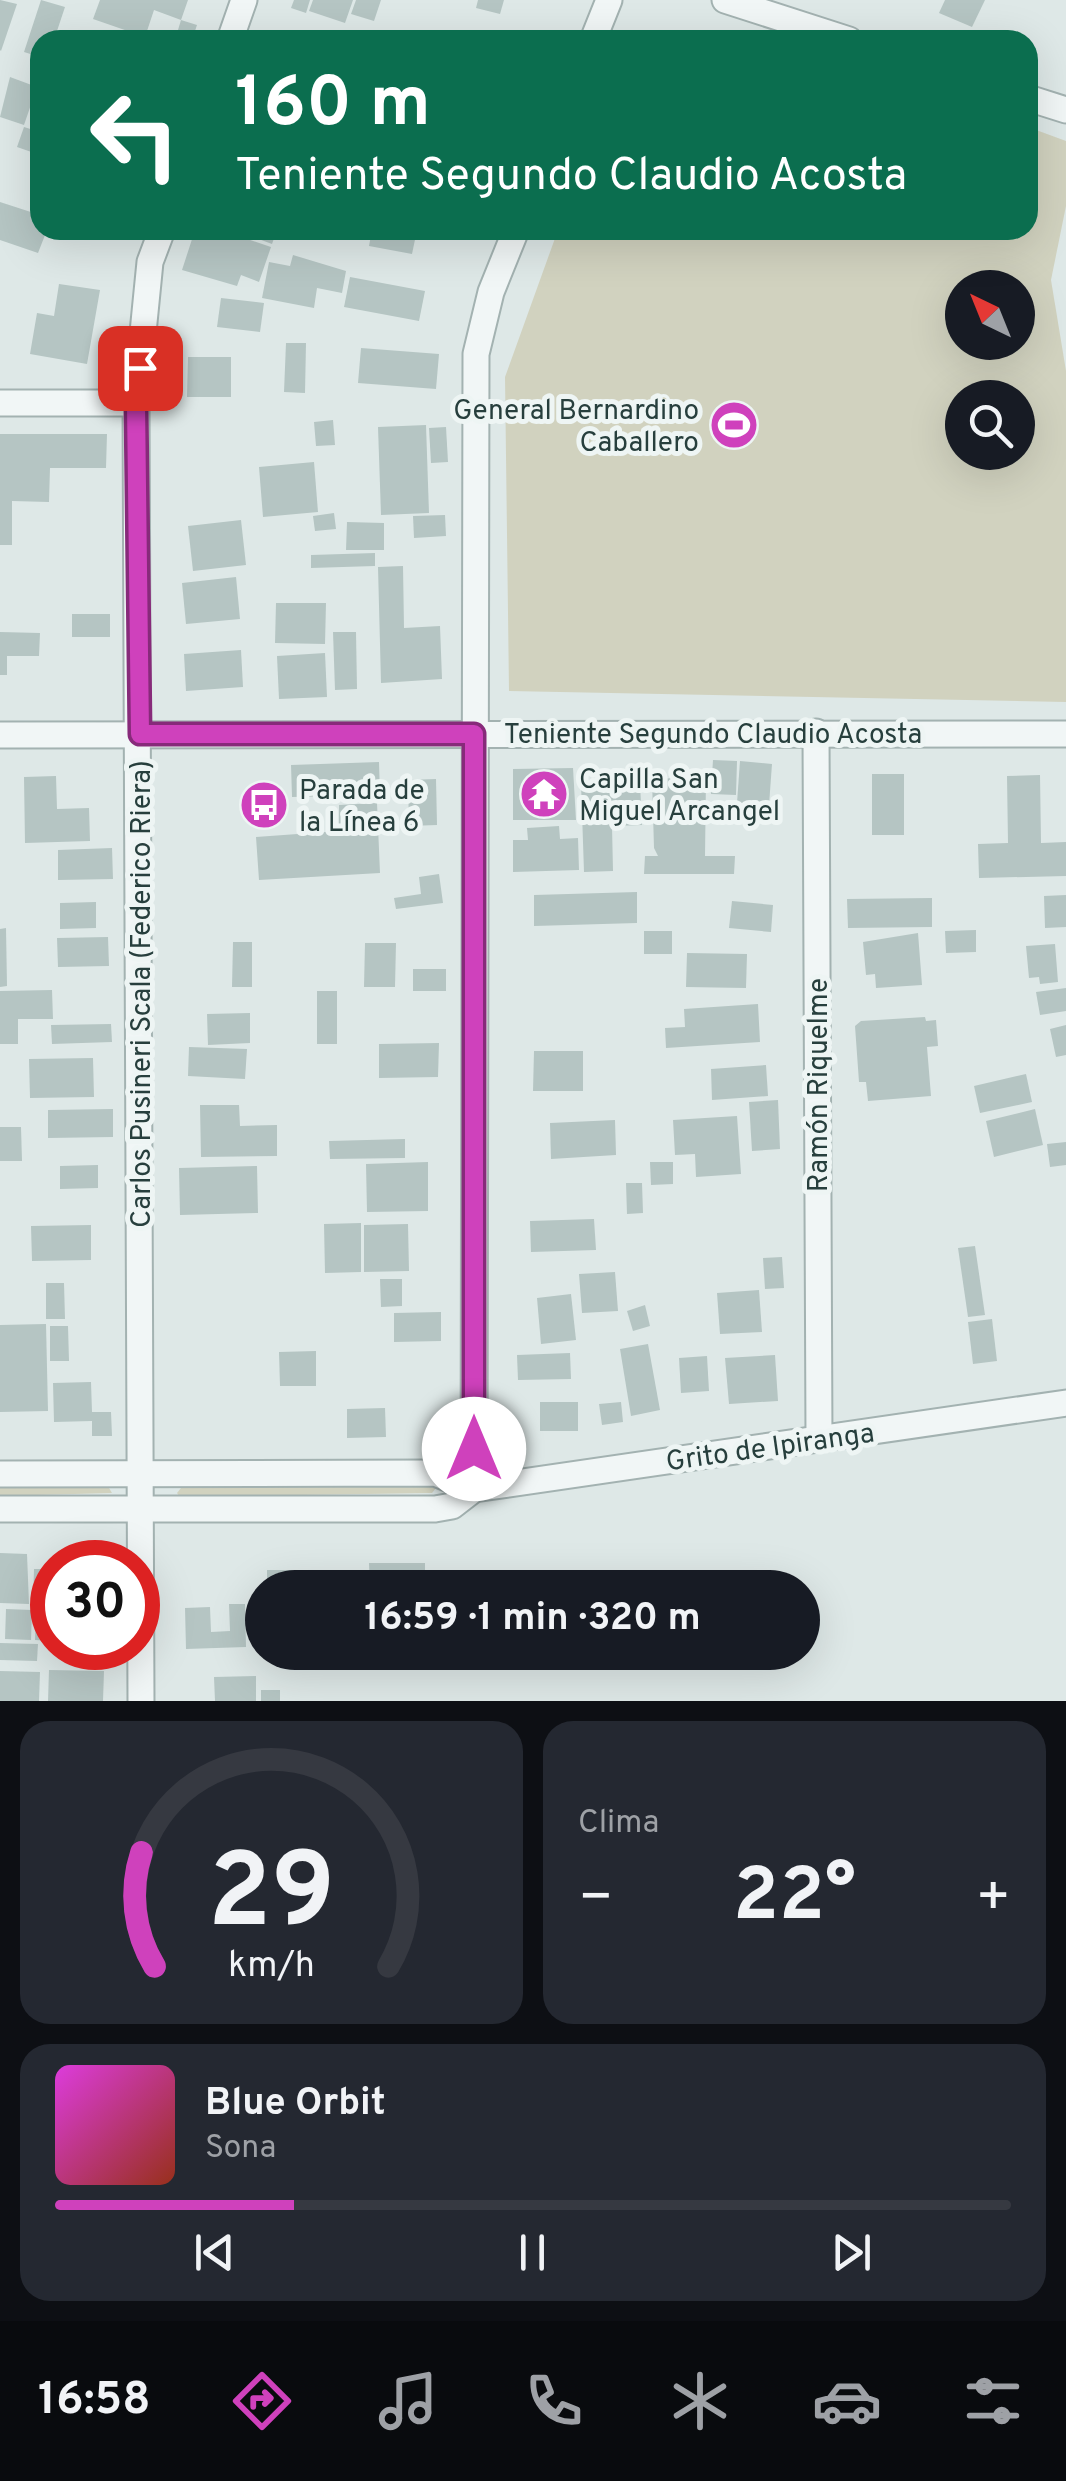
<!DOCTYPE html>
<html lang="es">
<meta charset="utf-8">
<style>
body{margin:0;font-family:Overpass,sans-serif;background:#242831;color:#f1f3f6;height:100vh;display:flex;flex-direction:column;font-size:38px;white-space:nowrap}
*{box-sizing:border-box;margin:0}
p{font-size:32px;color:#9ea1a6}
.icon{flex:none;width:55px;height:55px;fill:none;stroke:currentColor;stroke-width:2;stroke-linecap:round;stroke-linejoin:round}
.map{position:relative;height:1701px;overflow:hidden}
.side{display:flex;flex-direction:column;gap:20px;padding:20px;background:#0d0f14;flex:1}
.side>*{flex:none}
.banner{position:absolute;left:30px;top:30px;width:1008px;height:210px;border-radius:30px;box-shadow:0 10px 40px #0002;background:#0b6e4f;color:#fff;overflow:hidden}
.needle{width:65px;rotate:317deg}
.tools{position:absolute;left:945px;top:270px;display:grid;gap:20px}
.tools a{display:grid;place-items:center;width:90px;height:90px;border-radius:50%;background:#171b24;box-shadow:0 10px 40px #0002;font-size:50px}
.speed{position:absolute;left:30px;top:1540px;display:flex;gap:20px;font-size:50px;font-weight:700;text-align:center}
.speed>*{display:grid;place-content:center;width:130px;height:130px;border-radius:50%;background:#171b24;box-shadow:0 10px 40px #0002;line-height:1}
.speed .limit{border:15px solid #d22;background:#fff;color:#111}
.pin{position:absolute;display:grid;place-items:center;width:85px;height:85px;color:#fff;margin:-42px;border-radius:20px;box-shadow:0 5px 15px #0006}
.me{position:absolute;width:110px;margin:-55px;rotate:0deg;stroke-linejoin:round;filter:drop-shadow(0 0 8px #0008)}
.turn{display:flex;align-items:center;gap:35px;height:210px;padding:0 40px;font-size:45px}
.turn .icon{width:130px;height:130px;stroke-width:2.5}
.turn b{display:block;font-size:70px;line-height:85px}
.big{font-size:75px;font-weight:700;line-height:1.1}
.side .card{flex:1;display:flex;flex-direction:column;justify-content:center;gap:15px;min-width:0;padding:0 35px;border-radius:30px;background:#242831}
.side .dial{align-items:center;gap:0}
.dial svg{height:260px;overflow:visible;fill:none;stroke:#363941;stroke-width:7;stroke-linecap:round;text-anchor:middle}
.dial text{fill:#f1f3f6;stroke:none}
.song{display:flex;align-items:center;gap:30px}
.cover{width:120px;height:120px;border-radius:15px;background:linear-gradient(135deg,hsl(300 70% 55%),hsl(10 70% 35%))}
.played{height:10px;border-radius:5px;background:linear-gradient(90deg,#cf41bc 25%,#363941 25%)}
.keys{display:flex;justify-content:space-around;direction:ltr}
.heat{display:flex;justify-content:space-between;align-items:center;font-size:55px;direction:ltr}
.side .tiles{flex:1;display:grid;gap:20px;grid-template-columns:1fr 1fr}
.card:last-child{grid-column:span 2}
.trip{position:absolute;left:245px;top:1570px;width:575px;height:100px;border-radius:50px;background:#171b24;box-shadow:0 10px 40px #0002;font-weight:700;line-height:100px;text-align:center}
.tab-bar{display:flex;height:160px;justify-content:space-around;align-items:center;background:#090b0e;color:#9ea1a6}
.tab-bar .icon{width:70px;height:70px}
.tab-bar .current{color:#cf41bc}
.tab-bar b{font-size:45px;color:#f1f3f6}
.map>svg:first-child{display:block}
.green{fill:#d1d2bf;fill-rule:evenodd}
.building{fill:#b5c5c3}
.lines{fill:none;stroke-linecap:round;stroke-linejoin:round}
.minor-casing{stroke:#a3b2b1;stroke-width:29}
.minor{stroke:#f1f6f6;stroke-width:25}
.route-casing{stroke:#872a7a;stroke-width:25}
.route{stroke:#cf41bc;stroke-width:18}
.labels{text-anchor:middle;stroke-width:10;stroke-linejoin:round;paint-order:stroke}
.poi-label{font-size:28px;fill:#273f3d;stroke:#eef5f4;text-anchor:start}
.street-label{font-size:28px;fill:#273f3d;stroke:#eef5f4}
</style>
<div class="map">
<svg width="1066" height="1701" viewBox="0 0 1066 1701">
<rect width="100%" height="100%" fill="#dee8e7"/>
<g class="green">
<path d="M1028 127 1066 141V206L1051 280 1066 371V702L509 691 505 377 558 230H1028ZM962 288H1018V342H962ZM962 398H1018V452H962Z"/>
<path d="M432 1484 436 1488 432 1493 180 1497 177 1493 181 1488Z"/>
<path d="M0 1488H109L112 1493 0 1496Z"/>
</g>
<g class="building">
<path d="M0 0 17 4 1 51 0 50Z"/>
<path d="M41 0 65 7 54 40H40V57L24 52Z"/>
<path d="M100 0H188L181 20 154 10 145 37 93 19Z"/>
<path d="M294 0H310L306 13 291 8Z"/>
<path d="M313 0H353L345 23 309 11Z"/>
<path d="M356 0H381L374 21 351 14Z"/>
<path d="M478 0H504L500 14 476 8Z"/>
<path d="M945 0H985L972 27 939 13Z"/>
<path d="M181 20 197 25 192 40H175Z"/>
<path d="M10 77 37 87 24 125 0 117Z"/>
<path d="M24 127 40 132V155L17 147Z"/>
<path d="M0 202 40 215V230H47L38 253 0 240Z"/>
<path d="M195 230H221L271 247 259 282 241 275 237 286 182 270Z"/>
<path d="M247 230H277L272 244 245 234Z"/>
<path d="M372 230H417L412 254 369 246Z"/>
<path d="M293 255 346 271 342 293 317 288 314 308 262 298 269 262 290 266Z"/>
<path d="M350 277 425 291 419 321 344 307Z"/>
<path d="M59 284 100 290 87 364 30 354 37 313 54 316Z"/>
<path d="M221 298 264 303 260 332 217 327Z"/>
<path d="M286 343H306L305 393 284 392Z"/>
<path d="M361 348 439 354 436 389 358 383Z"/>
<path d="M188 357H231V397H187Z"/>
<path d="M333 420 335 445 316 446 314 422Z"/>
<path d="M426 425 429 513 381 515 378 427Z"/>
<path d="M446 427 448 462 431 463 429 428Z"/>
<path d="M0 434H107L106 468H50L49 502 12 501V545H0Z"/>
<path d="M314 462 318 512 263 517 259 467Z"/>
<path d="M334 513 336 529 315 531 313 516Z"/>
<path d="M445 515 446 536 414 538 413 516Z"/>
<path d="M241 520 246 565 193 571 188 526Z"/>
<path d="M347 522 384 523V550H346Z"/>
<path d="M375 553V566L311 568V555Z"/>
<path d="M403 566 404 628 440 626 442 679 381 683 378 567Z"/>
<path d="M236 577 240 619 186 624 182 583Z"/>
<path d="M276 603H326L325 644 275 643Z"/>
<rect x="72" y="614" width="38" height="23"/>
<path d="M0 632 40 633 39 656H7V675H0Z"/>
<path d="M333 632H356L357 689 335 690Z"/>
<path d="M241 650 243 687 186 691 184 654Z"/>
<path d="M325 653 327 697 279 699 277 656Z"/>
<path d="M713 760 737 761 736 795 711 794Z"/>
<path d="M740 761 772 764 769 805 737 803Z"/>
<path d="M379 762 380 795 292 797 291 765Z"/>
<path d="M573 768 576 820H513V769Z"/>
<rect x="872" y="774" width="32" height="61"/>
<path d="M1040 775 1041 843 1066 842V876L979 878 978 844 1008 843 1007 776Z"/>
<path d="M56 776 57 809 89 808 90 841 25 843 24 777Z"/>
<path d="M706 777 705 856H735L734 874H644L645 856H658L654 848 652 779Z"/>
<path d="M436 779 437 825 409 826 408 780Z"/>
<path d="M611 782 640 783 642 825 612 826 613 871 584 872 581 783Z"/>
<path d="M377 803 380 873 259 880 256 837 339 831V805Z"/>
<path d="M559 826 560 839 578 838 579 870 513 872V840H528L527 828Z"/>
<path d="M112 848 113 879 58 880V850Z"/>
<path d="M439 874 443 903 396 909 394 898 421 894 419 877Z"/>
<path d="M637 892V923L534 926V895Z"/>
<path d="M1066 895V927L1045 928 1044 896Z"/>
<path d="M932 898V927L848 928 847 899Z"/>
<path d="M732 901 773 905 771 932 729 928Z"/>
<path d="M96 902V928L60 929V903Z"/>
<path d="M6 928 7 986 0 987V929Z"/>
<path d="M976 930V952L946 953 945 931Z"/>
<rect x="644" y="931" width="28" height="23"/>
<path d="M918 933 922 985 876 988 875 974 866 975 863 942Z"/>
<path d="M108 937 109 966 58 967 57 938Z"/>
<path d="M233 942H252V987H232Z"/>
<path d="M365 943H396L395 987H364Z"/>
<path d="M1055 944 1058 982 1040 984 1039 977 1029 978 1026 946Z"/>
<path d="M687 953 747 954 746 988 686 987Z"/>
<rect x="413" y="969" width="33" height="22"/>
<path d="M1066 988V1011L1040 1015 1036 992Z"/>
<path d="M52 990 53 1019H18V1044H0V991Z"/>
<rect x="317" y="991" width="20" height="53"/>
<path d="M758 1004 760 1042 666 1048 665 1028 685 1027 684 1009Z"/>
<path d="M250 1013V1043L208 1045 207 1014Z"/>
<path d="M925 1017 926 1021 936 1020 938 1046 927 1047 931 1096 868 1101 866 1082H859L855 1026 861 1021Z"/>
<path d="M111 1024 112 1042 52 1044 51 1025Z"/>
<path d="M1066 1025V1055L1056 1057 1050 1029Z"/>
<path d="M439 1043 438 1077 379 1078V1044Z"/>
<path d="M189 1047 247 1049 245 1079 188 1076Z"/>
<path d="M534 1051H583V1091H533Z"/>
<path d="M93 1058 94 1097 30 1098 29 1059Z"/>
<path d="M766 1065 768 1096 712 1100 711 1069Z"/>
<path d="M1026 1074 1032 1102 980 1113 974 1086Z"/>
<path d="M778 1100 780 1149 752 1151 749 1102Z"/>
<path d="M200 1105H239L240 1126 277 1125V1156L201 1157Z"/>
<path d="M113 1109V1137L48 1138V1110Z"/>
<path d="M1035 1109 1043 1145 994 1157 986 1121Z"/>
<path d="M737 1116 741 1174 696 1177 695 1154 675 1155 673 1120Z"/>
<path d="M615 1120 616 1155 551 1159 550 1123Z"/>
<path d="M0 1127H21L22 1161H0Z"/>
<path d="M405 1139V1158L330 1159 329 1141Z"/>
<path d="M1066 1142V1165L1050 1167 1047 1144Z"/>
<path d="M428 1162V1211L367 1212 366 1164Z"/>
<path d="M650 1162H673V1184L651 1185Z"/>
<path d="M98 1165V1188L60 1189V1166Z"/>
<path d="M257 1166 258 1213 180 1215 179 1168Z"/>
<path d="M626 1183H642L643 1213 627 1214Z"/>
<path d="M594 1219 596 1250 531 1252 530 1221Z"/>
<path d="M361 1223V1272L325 1273 324 1224Z"/>
<path d="M408 1224 409 1271 364 1272V1225Z"/>
<path d="M91 1225V1260L32 1261 31 1226Z"/>
<path d="M975 1246 985 1315 968 1317 958 1248Z"/>
<path d="M782 1257 784 1288 765 1289 763 1258Z"/>
<path d="M615 1272 618 1311 582 1313 579 1274Z"/>
<path d="M380 1279H402V1306L381 1307Z"/>
<path d="M46 1283H64L65 1319H46Z"/>
<path d="M759 1290 762 1332 720 1334 717 1293Z"/>
<path d="M571 1294 576 1340 541 1344 537 1298Z"/>
<path d="M645 1305 650 1326 633 1331 627 1311Z"/>
<path d="M441 1312V1341L394 1342V1313Z"/>
<path d="M992 1319 997 1361 973 1364 968 1322Z"/>
<path d="M46 1324 48 1411 0 1412V1325Z"/>
<path d="M50 1326H68L69 1361H50Z"/>
<path d="M648 1344 660 1410 631 1416 620 1349Z"/>
<path d="M316 1351V1386H280L279 1352Z"/>
<path d="M570 1353 571 1379 518 1380 517 1355Z"/>
<path d="M775 1355 778 1401 729 1404 725 1358Z"/>
<path d="M707 1356 709 1391 681 1393 679 1358Z"/>
<path d="M91 1382 92 1412H111L112 1436H92V1421L54 1422 53 1383Z"/>
<rect x="540" y="1402" width="38" height="29"/>
<path d="M621 1402 623 1422 602 1425 599 1404Z"/>
<path d="M385 1408 386 1437 347 1438V1409Z"/>
<path d="M80 1545 113 1546V1562H79Z"/>
<path d="M0 1553 27 1554 29 1604 0 1603Z"/>
<path d="M369 1563H425V1588H370Z"/>
<path d="M34 1569H52V1604H33Z"/>
<rect x="267" y="1570" width="33" height="18"/>
<path d="M229 1604H245L246 1647 186 1649 185 1608 210 1607 211 1632 230 1631Z"/>
<path d="M6 1609 32 1610 31 1640 5 1639Z"/>
<path d="M36 1611H52V1641L35 1640Z"/>
<path d="M0 1643 38 1644 37 1661 0 1660Z"/>
<path d="M370 1652H427V1658L370 1659Z"/>
<path d="M49 1670 104 1671 103 1701H48Z"/>
<path d="M0 1671 40 1672 39 1701H0Z"/>
<path d="M256 1676V1701H215L214 1677Z"/>
<rect x="261" y="1690" width="19" height="11"/>
</g>
<g class="lines">
<g class="minor-casing">
<g id="minor">
<path d="M725 0 849 40"/>
<path d="M230 40 244 0"/>
<path d="M593 40 609 0"/>
<path d="M1028 98 1066 110"/>
<path d="M0 403H136"/>
<path d="M816 732 819 1439"/>
<path d="M0 735 1066 734"/>
<path d="M0 1474 435 1473 474 1489"/>
<path d="M474 1489 476 354 491 292 516 230"/>
<path d="M0 1509H435L452 1506 474 1489 1066 1403"/>
<path d="M141 1701 136 403 150 262 162 230"/>
</g>
</g>
<use href="#minor" class="minor"/>
</g>
<g class="lines">
<g class="route-casing">
<path id="route" d="M140 368 136 404 140 734H474V1449"/>
</g>
<use href="#route" class="route"/>
</g>
<defs>
<g id="stadium-disc" transform="scale(2.5)"><circle r="9.5" fill="#cf41bc" stroke="#eef5f4"/><path d="M0-5a6.5 5 0 1 0 0 10a6.5 5 0 1 0 0-10ZM-3.5-1.8h7v3.6h-7Z" fill="#fff"/></g>
<g id="temple-disc" transform="scale(2.5)"><circle r="9.5" fill="#cf41bc" stroke="#eef5f4"/><path d="M0-6L5-2H3V0L6.5 2.5H4V6H1.5V3h-3V6H-4V2.5H-6.5L-3 0V-2H-5Z" fill="#fff"/></g>
<g id="bus-disc" transform="scale(2.5)"><circle r="9.5" fill="#cf41bc" stroke="#eef5f4"/><path d="M-5-6H5V4H4V6H2V4H-2V6H-4V4H-5ZM-3.5-4V0h7V-4ZM-3.5 1.2v1.5H-2V1.2ZM2 1.2v1.5H3.5V1.2Z" fill="#fff"/></g>
</defs>
<g fill-rule="evenodd">
<use href="#stadium-disc" x="734" y="425"/>
<use href="#temple-disc" x="544" y="794"/>
<use href="#bus-disc" x="264" y="805"/>
</g>
<g class="labels">
<g class="poi-label">
<text x="699" y="419" text-anchor="end">General Bernardino<tspan x="699" dy="32">Caballero</tspan></text>
<text x="579" y="788">Capilla San<tspan x="579" dy="32">Miguel Arcangel</tspan></text>
<text x="299" y="799">Parada de<tspan x="299" dy="32">la Línea 6</tspan></text>
</g>
<g class="street-label">
<text x="713" y="743">Teniente Segundo Claudio Acosta</text>
<text transform="translate(140 994) rotate(-90)" y="10">Carlos Pusineri Scala (Federico Riera)</text>
<text transform="translate(817 1085) rotate(-90)" y="10">Ramón Riquelme</text>
<text transform="translate(770 1446) rotate(-8)" y="10">Grito de Ipiranga</text>
</g>
</g>
</svg>
<div class="tools">
<a><svg class="needle" viewBox="-14 -14 28 28"><path d="M0-13l5 13h-10z" fill="#e53935"/><path d="M0 13l5-13h-10z" fill="#9ea1a6"/></svg></a>
<a><svg class="icon" aria-label="search" viewBox="0 0 24 24"><circle cx="10" cy="10" r="6"/><path d="M15 15l6 6"/></svg></a>
</div>
<div class="speed"><div class="limit">30</div></div>
<div class="pin" style="left:140px;top:368px;background:#d93025"><svg class="icon" aria-label="arrive" viewBox="0 0 24 24"><path d="M6 21V4h12l-3 4 3 4H6"/></svg></div>
<svg class="me" style="left:474px;top:1449px" viewBox="-20 -20 40 40"><circle r="19" fill="#fff"/><path d="M0-13L10 11 0 6-10 11z" fill="#cf41bc"/></svg>
<div class="trip">16:59 · 1 min · 320 m</div>
<div class="banner">
<div class="turn"><svg class="icon" aria-label="left" viewBox="0 0 24 24"><path d="M17 20v-9H6M10 6l-5 5 5 5"/></svg><div><b>160 m</b>Teniente Segundo Claudio Acosta</div></div>
</div>
</div>
<section class="side">
<div class="tiles">
<div class="card dial"><svg viewBox="0 0 100 80">
<path d="M14 69A42 42 0 1 1 86 69"/>
<path d="M14 69A42 42 0 0 1 10 34" stroke="#cf41bc"/>
<text x="50" y="56" font-size="32" font-weight="700">29</text>
<text x="50" y="72" font-size="11">km/h</text>
</svg></div>
<div class="card"><p>Clima</p>
<div class="heat"><a>−</a><b class="big">22°</b><a>+</a></div>
</div>
<div class="card">
<div class="song"><i class="cover"></i><div><b>Blue Orbit</b><p>Sona</p></div></div>
<div class="played"></div>
<div class="keys"><svg class="icon" aria-label="previous" viewBox="0 0 24 24"><path d="M18 5L8 12l10 7zM5 5v14"/></svg><svg class="icon" aria-label="pause" viewBox="0 0 24 24"><path d="M8 5v14M16 5v14"/></svg><svg class="icon" aria-label="next" viewBox="0 0 24 24"><path d="M6 5l10 7-10 7zM19 5v14"/></svg></div>
</div>
</div>
</section>
<nav class="tab-bar">
<b>16:58</b>
<svg class="icon current" aria-label="directions" viewBox="0 0 24 24"><path d="M12 3l9 9-9 9-9-9zM9 14v-3h6M13 9l2 2-2 2"/></svg>
<svg class="icon" aria-label="music" viewBox="0 0 24 24"><path d="M9 18V5l10-2v13"/><circle cx="6" cy="18" r="3"/><circle cx="16" cy="16" r="3"/></svg>
<svg class="icon" aria-label="phone" viewBox="0 0 24 24"><path d="M5 4h4l2 5-3 2q2 4 5 5l2-3 5 2v4C11 20 4 13 5 4z"/></svg>
<svg class="icon" aria-label="climate" viewBox="0 0 24 24"><path d="M12 3v18M4 7l16 10M4 17L20 7"/></svg>
<svg class="icon" aria-label="car" viewBox="0 0 24 24"><path d="M5 17H2v-5l4-1 3-4h7l3 4 3 1v5h-3M9 17h6M6 11h13"/><circle cx="7" cy="17" r="2"/><circle cx="17" cy="17" r="2"/></svg>
<svg class="icon" aria-label="filters" viewBox="0 0 24 24"><path d="M4 7h16M4 17h16"/><circle cx="9" cy="7" r="2"/><circle cx="15" cy="17" r="2"/></svg>
</nav>
